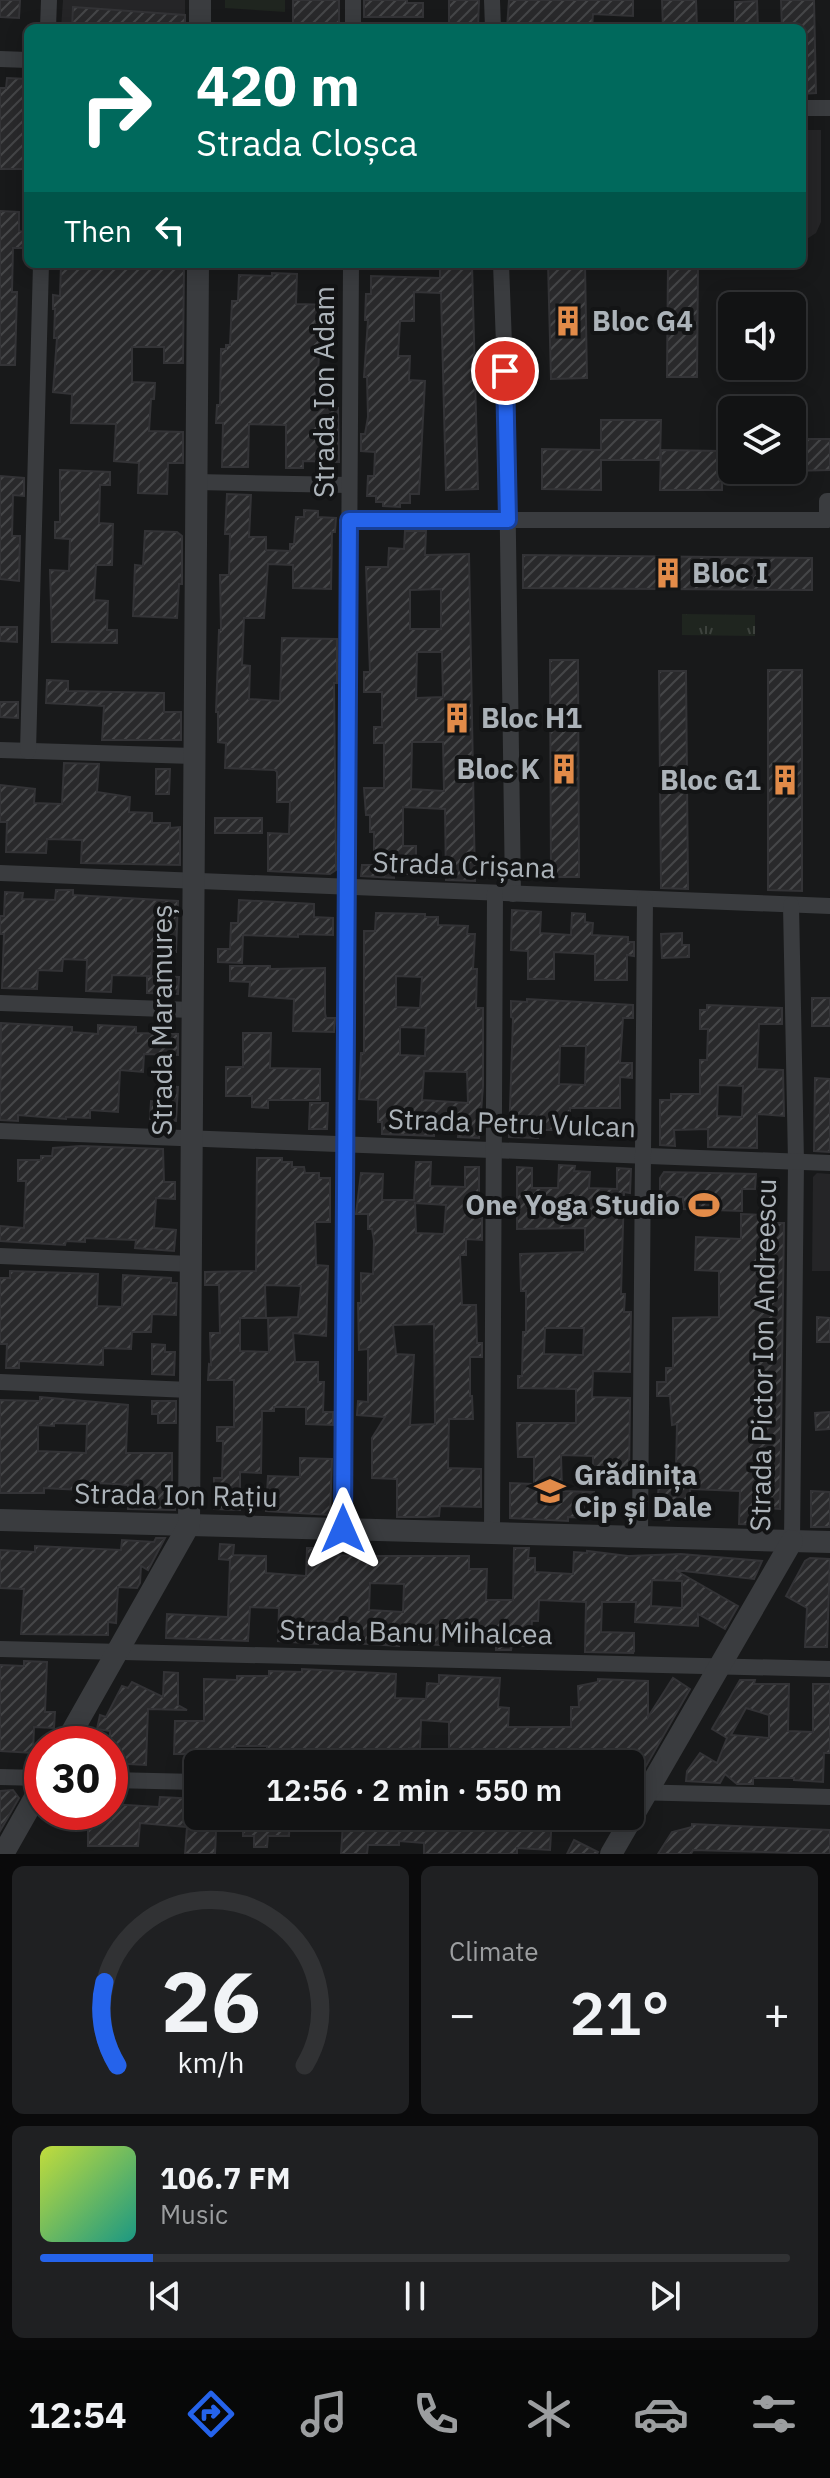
<!DOCTYPE html>
<meta charset="utf-8">
<style>
body{margin:0;font-family:"IBM Plex Sans",sans-serif;background:#1f2022;color:#f1f3f6;height:100vh;display:flex;flex-direction:column;font-size:30px;white-space:nowrap}
*{box-sizing:border-box;margin:0}
p{font-size:26px;color:#9c9ea0}
.icon{flex:none;width:44px;height:44px;fill:none;stroke:currentColor;stroke-width:2;stroke-linecap:round;stroke-linejoin:round}
.map{position:relative;height:1854px;overflow:hidden}
.sheet{display:flex;flex-direction:column;gap:12px;padding:12px;background:#0a0a0b;flex:1}
.sheet>*{flex:none}
.banner{position:absolute;left:24px;top:24px;width:782px;height:244px;border-radius:12px;box-shadow:0 4px 20px #0003,0 0 0 2px #313234;background:#00695c;color:#fff;overflow:hidden}
.controls{position:absolute;left:718px;top:292px;display:grid;gap:16px}
.controls a{display:grid;place-items:center;width:88px;height:88px;border-radius:12px;background:#121314;box-shadow:0 4px 20px #0003,0 0 0 2px #313234;font-size:40px}
.speed{position:absolute;left:24px;top:1726px;display:flex;gap:16px;font-size:40px;font-weight:700;text-align:center}
.speed>*{display:grid;place-content:center;width:104px;height:104px;border-radius:50%;background:#121314;box-shadow:0 4px 20px #0003,0 0 0 2px #313234;line-height:1}
.speed .limit{border:12px solid #d22;background:#fff;color:#111}
.pin{position:absolute;display:grid;place-items:center;width:68px;height:68px;color:#fff;margin:-34px;border:4px solid #fff;border-radius:50%;box-shadow:0 2px 8px #0007}
.me{position:absolute;width:88px;margin:-44px;rotate:0deg;stroke-linejoin:round;filter:drop-shadow(0 0 6px #0008)}
.turn{display:flex;align-items:center;gap:28px;height:168px;padding:0 40px;font-size:36px}
.turn .icon{width:104px;height:104px;stroke-width:2.5}
.turn b{display:block;font-size:56px;line-height:68px}
.then{display:flex;align-items:center;height:76px;padding:0 40px;background:#0003;gap:16px;font-size:30px}
.big{font-size:60px;font-weight:600;line-height:1.1}
.sheet .card{flex:1;display:flex;flex-direction:column;justify-content:center;gap:12px;min-width:0;padding:0 28px;border-radius:12px;background:#1f2022}
.sheet .dial{align-items:center;gap:0}
.dial svg{height:208px;overflow:visible;fill:none;stroke:#313234;stroke-width:7;stroke-linecap:round;text-anchor:middle}
.dial text{fill:#f1f3f6;stroke:none}
.song{display:flex;align-items:center;gap:24px}
.cover{width:96px;height:96px;border-radius:12px;background:linear-gradient(135deg,hsl(70 70% 55%),hsl(170 70% 35%))}
.played{height:8px;border-radius:4px;background:linear-gradient(90deg,#2563eb 15%,#313234 15%)}
.keys{display:flex;justify-content:space-around;direction:ltr}
.heat{display:flex;justify-content:space-between;align-items:center;font-size:44px;direction:ltr}
.sheet .tiles{flex:1;display:grid;gap:12px;grid-template-columns:1fr 1fr}
.card:last-child{grid-column:span 2}
.trip{position:absolute;left:184px;top:1750px;width:460px;height:80px;border-radius:12px;background:#121314;box-shadow:0 4px 20px #0003,0 0 0 2px #313234;font-weight:600;line-height:80px;text-align:center}
.menu{display:flex;height:128px;justify-content:space-around;align-items:center;background:#070808;color:#9c9ea0}
.menu .icon{width:56px;height:56px}
.menu .current{color:#2563eb}
.menu b{font-size:36px;color:#f1f3f6}
.map>svg:first-child{display:block}
.built{fill:#252527}
.grass{fill:url(#grass-tufts)}
.garden{fill:#1f251f}
.building{fill:url(#building-hatch);stroke:#333336;stroke-width:2;fill-rule:evenodd}
.lines{fill:none;stroke-linecap:round;stroke-linejoin:round}
.minor{stroke:#3a3c3f;stroke-width:16}
.tertiary{stroke:#3a3c3f;stroke-width:22}
.route-casing{stroke:#184099;stroke-width:20}
.route{stroke:#2563eb;stroke-width:14}
.labels{text-anchor:middle;stroke-width:8;stroke-linejoin:round;paint-order:stroke}
.poi-label{font-size:28px;font-weight:bold;fill:#acb3b9;stroke:#131415;text-anchor:start}
.street-label{font-size:28px;fill:#acb3b9;stroke:#131415}
</style>
<div class="map">
<svg width="830" height="1854" viewBox="0 0 830 1854">
<defs>
<pattern id="grass-tufts" width="24" height="20" patternUnits="userSpaceOnUse" patternTransform="scale(2)"><rect width="24" height="20" fill="#1f251f"/><path d="M3 7l-1-3M5 7V3M7 7l1-3M15 17l-1-3M17 17v-4M19 17l1-3" fill="none" stroke="#3d423d"/></pattern>
<pattern id="building-hatch" width="6" height="6" patternUnits="userSpaceOnUse" patternTransform="scale(2)"><rect width="6" height="6" fill="#29292b"/><path d="M-1 1l2-2M0 6l6-6M5 7l2-2" fill="none" stroke="#454648"/></pattern>
</defs>
<rect width="100%" height="100%" fill="#18191a"/>
<g class="built">
<path d="M63 0H185V28H61Z"/>
<path d="M802 130H821V222L816 233 802 242Z"/>
<path d="M817 1173 830 1174V1271H812L813 1177Z"/>
</g>
<path class="grass" d="M682 614 755 615V636L682 635Z"/>
<path class="garden" d="M225 0H285V12L225 8Z"/>
<g class="building">
<path d="M0 0H20L19 18 0 17Z"/>
<path d="M293 0H339V26L293 28Z"/>
<path d="M364 0H407V3H423V17H364Z"/>
<path d="M449 0H479L478 28H449Z"/>
<path d="M509 0H633V16L593 14 592 28H507Z"/>
<path d="M662 0H696L697 28H663Z"/>
<path d="M781 0H814L816 93 802 94V28H782Z"/>
<path d="M757 1 758 28H735V2Z"/>
<path d="M73 7 185 15V28H72Z"/>
<path d="M7 78 28 79 23 169H0V88H6Z"/>
<path d="M0 211 19 212V231L24 232 23 248H13L12 292H17L15 365H0Z"/>
<path d="M61 264H184L183 363H164V347H132V382L155 383 154 399H151L149 431 183 432V463H168L167 494 138 493 139 463 114 461 116 424 71 423 72 394 53 392 57 338H54L55 309H53V295L60 296Z"/>
<path d="M440 264H472L478 489 446 490 441 293 414 292V321H400L398 356H410L409 380 425 381 419 494H410V503H400V507L383 506V502H376V496H367L368 476H374L375 452 361 451V434H365L368 417 367 377H364L368 320H365L366 294H371V276L440 278Z"/>
<path d="M548 264H585L587 378 551 379Z"/>
<path d="M668 264H698L697 377H667Z"/>
<path d="M272 273 297 274 296 304 332 305 331 334 320 333 318 374H329L328 408H338L339 462 303 461V468H286V425L249 424 248 467H222L223 423H216L217 405H220L221 349H226V345H230L232 301H238L239 275 272 276Z"/>
<path d="M601 420H661L660 460H601V490L542 489V449L601 450Z"/>
<path d="M792 439H830V470L792 471Z"/>
<path d="M661 450 722 451V490H660Z"/>
<path d="M60 470 110 472V485H100L99 523 113 524 112 565H96L94 600 108 601 107 630H117V643L52 642 50 570 69 571 70 539 55 538V522H60Z"/>
<path d="M0 476 24 478V496L13 495 12 536H20L19 581 0 579Z"/>
<path d="M227 494 251 495 249 537H266V550L290 551V544H294L296 517H304V510L318 511V517L336 518 335 532H332L331 589 293 588V565L268 564 264 618H244L242 665 250 666 249 699 280 701 282 638 337 639V683H334L336 870 330 874 268 871V833L289 834 290 802H277V772L275 770 225 768 226 743 218 742V712H216L219 630H221L220 575H229L230 534H225Z"/>
<path d="M145 531 177 532 182 536V584H179L177 618 133 616 135 565 143 566Z"/>
<path d="M405 531H426L425 555 469 554 475 881 446 880 445 809 403 807V846H416V860H412V867H406L407 874H394V878L361 876 362 865H374V832H370V815H366L364 788H384V743H374V727H382V692H364V672H370L366 567H388L389 548 404 549ZM441 589V629H410V590ZM417 652H442L443 697 416 698ZM412 742H443L444 791 411 789Z"/>
<path d="M523 555 812 558V590L523 588Z"/>
<path d="M0 627H17V642L0 641Z"/>
<path d="M550 660H578L579 877H551Z"/>
<path d="M768 670H802V891L768 890Z"/>
<path d="M659 671H686L688 889 661 888Z"/>
<path d="M47 680 68 681V691L164 693V712H181V740H102L104 706 46 703Z"/>
<path d="M0 702H18V718L0 717Z"/>
<path d="M64 763 99 764 97 792 130 797 129 812 152 813V823H170V828L180 827V865L81 863 82 840 47 839 46 853 6 852 7 822H0V785L35 789 34 803 62 804Z"/>
<path d="M156 769H170L169 794H156Z"/>
<rect x="215" y="818" width="47" height="15"/>
<path d="M56 890H73V895L178 901 176 952 152 951 151 976 112 975 111 992 86 991 87 960 63 959 62 971 38 970 37 989 2 988 4 934H0V916H4L5 892 23 893 22 899 55 900Z"/>
<path d="M239 900 314 904V917L333 918V935L298 934V937L243 935 242 963 218 962V949H230L231 923H238Z"/>
<path d="M512 910 541 912 540 933 571 935 572 913 585 914V922L593 923 592 935 628 937V942H634V956L627 955V980H595V954L554 952V979H528V951L511 950Z"/>
<path d="M376 913 425 914V917H438V925L468 926 467 934H475L473 969H477L476 1008H483V1086L479 1138 458 1137 459 1129 434 1127V1136L382 1134V1122H378V1100L359 1099 361 1053H364V931H375ZM396 976 422 977 420 1008 396 1007ZM400 1027 426 1028 425 1056 400 1055ZM424 1071 467 1072 468 1103 422 1100Z"/>
<path d="M682 933V945H689V957L662 958 661 934Z"/>
<path d="M230 966H270V969L325 968V1013L326 1018H335L334 1032 293 1031 294 999 249 996 250 982 230 981Z"/>
<path d="M147 976 179 977 178 994 147 993Z"/>
<rect x="812" y="998" width="18" height="28"/>
<path d="M527 999 633 1005V1018H623L620 1063H632V1078L620 1077V1108H570V1130H537L538 1138 509 1137 513 1018 511 1017V1001L527 1002ZM560 1046H586L585 1085 559 1084Z"/>
<path d="M707 1005 782 1008V1024H759L757 1069 783 1070 784 1116 757 1114V1148L708 1147V1129L674 1130 675 1146 660 1145V1100H671V1094H700V1060H707L708 1029H700V1010H707ZM718 1085 743 1086 742 1117 717 1116Z"/>
<path d="M1 1023 72 1027V1032L98 1034V1025L136 1027V1033L178 1034V1055L144 1054 143 1072 120 1070 118 1112 90 1110V1118L66 1117V1119L18 1115V1121L0 1120Z"/>
<path d="M243 1033H271L270 1068 320 1069V1100H268V1108L252 1107V1096H226V1067H243Z"/>
<path d="M815 1078 830 1079V1152L814 1151Z"/>
<path d="M162 1086 178 1087 176 1121 150 1119 151 1101 161 1102Z"/>
<path d="M310 1103H328L327 1129H309Z"/>
<path d="M81 1146 163 1149 164 1182H175V1199L156 1198 154 1228 176 1230 174 1251 135 1248 136 1240 85 1238V1242L66 1241 65 1245 0 1241V1226L24 1228 26 1181H18V1160H41V1156H52L53 1148Z"/>
<path d="M257 1158H282V1162H292V1167H304L305 1173H319V1178H330V1222H315L316 1265 328 1266 326 1336 293 1333 295 1362H318V1382H324L323 1412H333V1425L306 1424V1407H274V1411H262L261 1473 240 1472V1510L214 1509V1478H222L223 1441H217V1427H234V1380H208L209 1364 211 1365 210 1333H220L219 1285H205V1272L256 1271ZM265 1285 301 1286 298 1317 268 1318 269 1352 240 1351V1318H266Z"/>
<path d="M416 1162H431L430 1186 465 1187V1167H479V1218H482V1240L466 1239V1255H460L462 1305H476L477 1343H482V1357H470V1396H472L473 1419H449L448 1468 481 1469V1507L440 1506 439 1516 425 1517H397V1479L372 1478V1438L385 1417 357 1415 358 1401 368 1402V1349L359 1350 358 1303H361V1273L373 1274 374 1241 372 1229H368V1214H356L361 1173 383 1174 382 1200H414ZM415 1203 446 1205 444 1234 416 1233ZM434 1324 435 1424 410 1425 414 1355 396 1354 393 1325Z"/>
<path d="M559 1165 575 1166 574 1171 590 1172 589 1188 617 1189V1168L631 1169 630 1193 624 1192 621 1294H625L624 1312H631L630 1372 593 1371 592 1397 630 1398 629 1481 593 1480V1456L561 1455 562 1491 594 1492 593 1514H587V1518L568 1517V1521L510 1518V1483L534 1484V1457H518L517 1423H576V1389L518 1388V1376H522L523 1332H526V1291H521L520 1254 585 1252V1228L517 1229V1167L532 1168V1188H558ZM545 1328H584L583 1355 544 1354Z"/>
<path d="M664 1172 756 1174 755 1189H742V1211L683 1209V1197L660 1196V1178Z"/>
<path d="M741 1214 766 1215V1223H784L780 1509 764 1508 763 1525 739 1524 740 1491 690 1489 689 1508 670 1506 669 1520 656 1519 659 1482 651 1481 652 1468H676L677 1424 672 1425 670 1396H657V1382H666V1368H673V1318L719 1317V1271L695 1270 696 1237 741 1239Z"/>
<path d="M10 1271 98 1274 97 1306 122 1307 123 1275 171 1278V1283H177L176 1315 152 1314 151 1332H132L131 1349 103 1348V1365L19 1361V1368H6L7 1344H0V1278H10Z"/>
<path d="M817 1317 830 1318V1342H817Z"/>
<path d="M152 1344 165 1345V1352H175L174 1375 152 1374Z"/>
<path d="M40 1397 128 1405 126 1453H172V1492H175V1510L128 1509V1485L99 1483 98 1503 81 1502V1490L44 1488V1493H0V1400L40 1401ZM54 1423 87 1424 86 1453 38 1451V1425L54 1426Z"/>
<path d="M152 1401H176V1423H158V1414H152Z"/>
<path d="M830 1412V1429L816 1430 815 1413Z"/>
<path d="M300 1458 332 1459 330 1515 266 1511 268 1476 300 1477Z"/>
<path d="M811 1491 830 1492V1527H811Z"/>
<path d="M156 1538H165L148 1570 141 1566 140 1583 137 1588 118 1587 116 1623 108 1622V1635L21 1634 24 1589 0 1588V1550L35 1552V1546L121 1550 122 1540 154 1542Z"/>
<path d="M220 1544 234 1545 233 1555 266 1556V1573L306 1576 307 1548H320L319 1554 354 1556H469V1569H487L486 1600H513L514 1548H529L528 1558H535V1572L573 1574 574 1552 587 1553V1551L628 1556 681 1554 762 1561 754 1579 675 1570 738 1606 725 1629 698 1614V1626L635 1622 636 1602H602L601 1632 634 1633V1651H630L634 1653 585 1652 586 1602 539 1600 538 1621H532L531 1635H524V1646L512 1645 511 1650H496V1635H489L490 1629 440 1627 439 1645 399 1643V1646L352 1643 353 1623 318 1621V1644L278 1641 279 1608 250 1607 248 1641 166 1638 167 1614 228 1617 230 1560 219 1559ZM652 1580 682 1581V1608L651 1606ZM370 1583 404 1584 403 1612 369 1610Z"/>
<path d="M810 1558 830 1559 827 1647H805L807 1608 786 1596 805 1561Z"/>
<path d="M24 1661 47 1662 45 1712H55L54 1728 34 1727 33 1753 0 1751V1665L24 1666Z"/>
<path d="M302 1669 396 1674 395 1698 426 1699 427 1683 439 1684V1675L500 1678 498 1707 509 1708 508 1727H571V1707H579L578 1686 598 1682V1679L648 1681V1717L673 1678 690 1689 638 1780 630 1779V1764H498L499 1757H449V1722L421 1720 420 1749 409 1748 408 1764H368L369 1761 267 1764V1746H235V1754H174L175 1721H204V1679L237 1680V1676H269V1671L302 1672Z"/>
<path d="M164 1672 178 1673V1705L187 1710 148 1709 146 1765 110 1763V1731L97 1729 100 1715 106 1717 122 1686 128 1688 132 1682 163 1697Z"/>
<path d="M740 1680H755L754 1684H789L788 1731 813 1732V1684H830V1753H824L823 1782 794 1780V1778H753V1784H737L725 1774 720 1783 686 1781 687 1771 700 1753 717 1763 727 1738 712 1729ZM746 1708 769 1715V1738L731 1735Z"/>
<path d="M13 1790 19 1798 0 1831V1791Z"/>
<path d="M160 1797 198 1799V1816H205V1830L216 1831 215 1854H185L187 1827 140 1823 138 1846H88V1819H111V1804L159 1807Z"/>
<path d="M243 1816H290L289 1836H268L267 1847H254V1836H243Z"/>
<path d="M369 1816H552L550 1850 517 1848V1854H424V1843L399 1841V1845H368L367 1854H341L343 1822 369 1824Z"/>
<path d="M692 1824 830 1830V1854L693 1850 691 1854H658L672 1832 692 1827Z"/>
<path d="M574 1840 598 1852 597 1854H567Z"/>
</g>
<g class="lines">
<g class="minor">
<path d="M492 0 493 28"/>
<path d="M48 28 49 0"/>
<path d="M353 28V0"/>
<path d="M0 59 28 60"/>
<path d="M802 108H830"/>
<path d="M501 264 506 398 513 894"/>
<path d="M196 482 349 485"/>
<path d="M349 520H827V501H830"/>
<path d="M0 750 193 756"/>
<path d="M28 751 41 264"/>
<path d="M0 873 830 906"/>
<path d="M791 905 796 1162 792 1541"/>
<path d="M0 1003 192 1010"/>
<path d="M0 1131 830 1163"/>
<path d="M0 1256 191 1264"/>
<path d="M0 1382 190 1390"/>
<path d="M343 1529 351 264"/>
<path d="M492 1533 495 893"/>
<path d="M640 1537 645 899"/>
<path d="M0 1649 830 1669"/>
<path d="M0 1777 42 1778"/>
<path d="M110 1780 198 1782"/>
<path d="M630 1792 830 1797"/>
</g>
<g class="tertiary">
<path d="M200 28V0"/>
<path d="M0 1520 830 1542"/>
<path d="M65 1744 189 1525 198 264"/>
<path d="M3 1854 42 1785"/>
<path d="M611 1854 792 1541"/>
</g>
</g>
<g class="lines">
<g class="route-casing">
<path id="route" d="M343 1529 349 520H508L505 371"/>
</g>
<use href="#route" class="route"/>
</g>
<defs>
<g id="building-bare" transform="scale(2.4)"><path d="M-4-6H4V6H1V3H-1V6H-4ZM-2.5-4.3h1.7v1.8h-1.7ZM.8-4.3h1.7v1.8H.8ZM-2.5-1h1.7V.8h-1.7ZM.8-1h1.7V.8H.8Z" fill="#e28b49" stroke="#131415" stroke-width="2.5" paint-order="stroke"/></g>
<g id="stadium-bare" transform="scale(2.4)"><path d="M0-5a6.5 5 0 1 0 0 10a6.5 5 0 1 0 0-10ZM-3.5-1.8h7v3.6h-7Z" fill="#e28b49" stroke="#131415" stroke-width="2.5" paint-order="stroke"/></g>
<g id="school-bare" transform="scale(2.4)"><path d="M0-5L7-2L0 1L-7-2ZM-4 1L0 2.5L4 1V4Q0 6-4 4Z" fill="#e28b49" stroke="#131415" stroke-width="2.5" paint-order="stroke"/></g>
</defs>
<g fill-rule="evenodd">
<use href="#building-bare" x="568" y="321"/>
<use href="#building-bare" x="668" y="573"/>
<use href="#building-bare" x="457" y="718"/>
<use href="#building-bare" x="564" y="769"/>
<use href="#building-bare" x="785" y="780"/>
<use href="#stadium-bare" x="704" y="1205"/>
<use href="#school-bare" x="550" y="1491"/>
</g>
<g class="labels">
<g class="poi-label">
<text x="592" y="331">Bloc G4</text>
<text x="692" y="583">Bloc I</text>
<text x="481" y="728">Bloc H1</text>
<text x="540" y="779" text-anchor="end">Bloc K</text>
<text x="761" y="790" text-anchor="end">Bloc G1</text>
<text x="680" y="1215" text-anchor="end">One Yoga Studio</text>
<text x="574" y="1485">Grădinița<tspan x="574" dy="32">Cip și Dale</tspan></text>
</g>
<g class="street-label">
<text transform="translate(324 392) rotate(-90)" y="10">Strada Ion Adam</text>
<text transform="translate(464 865) rotate(2)" y="10">Strada Crișana</text>
<text transform="translate(162 1020) rotate(-90)" y="10">Strada Maramureș</text>
<text transform="translate(512 1123) rotate(2)" y="10">Strada Petru Vulcan</text>
<text transform="translate(763 1355) rotate(-89)" y="10">Strada Pictor Ion Andreescu</text>
<text transform="translate(176 1495) rotate(1)" y="10">Strada Ion Rațiu</text>
<text transform="translate(416 1632) rotate(1)" y="10">Strada Banu Mihalcea</text>
</g>
</g>
</svg>
<div class="controls">
<a><svg class="icon" aria-label="sound" viewBox="0 0 24 24"><path d="M4 9h4l5-4v14l-5-4H4zM17 9q2 3 0 6"/></svg></a>
<a><svg class="icon" aria-label="layers" viewBox="0 0 24 24"><path d="M12 4l9 5-9 5-9-5zM3 14l9 5 9-5"/></svg></a>
</div>
<div class="speed"><div class="limit">30</div></div>
<div class="pin" style="left:505px;top:371px;background:#d93025"><svg class="icon" aria-label="arrive" viewBox="0 0 24 24"><path d="M6 21V4h12l-3 4 3 4H6"/></svg></div>
<svg class="me" style="left:343px;top:1529px" viewBox="-20 -20 40 40"><path d="M0-17L14 15 0 8-14 15z" fill="#2563eb" stroke="#fff" stroke-width="4"/></svg>
<div class="trip">12:56 · 2 min · 550 m</div>
<div class="banner">
<div class="turn"><svg class="icon" aria-label="right" viewBox="0 0 24 24"><path d="M7 20v-9h11M14 6l5 5-5 5"/></svg><div><b>420 m</b>Strada Cloșca</div></div>
<div class="then">Then<svg class="icon" aria-label="left" viewBox="0 0 24 24"><path d="M17 20v-9H6M10 6l-5 5 5 5"/></svg></div>
</div>
</div>
<section class="sheet">
<div class="tiles">
<div class="card dial"><svg viewBox="0 0 100 80">
<path d="M14 69A42 42 0 1 1 86 69"/>
<path d="M14 69A42 42 0 0 1 9 37" stroke="#2563eb"/>
<text x="50" y="56" font-size="32" font-weight="700">26</text>
<text x="50" y="72" font-size="11">km/h</text>
</svg></div>
<div class="card"><p>Climate</p>
<div class="heat"><a>−</a><b class="big">21°</b><a>+</a></div>
</div>
<div class="card">
<div class="song"><i class="cover"></i><div><b>106.7 FM</b><p>Music</p></div></div>
<div class="played"></div>
<div class="keys"><svg class="icon" aria-label="previous" viewBox="0 0 24 24"><path d="M18 5L8 12l10 7zM5 5v14"/></svg><svg class="icon" aria-label="pause" viewBox="0 0 24 24"><path d="M8 5v14M16 5v14"/></svg><svg class="icon" aria-label="next" viewBox="0 0 24 24"><path d="M6 5l10 7-10 7zM19 5v14"/></svg></div>
</div>
</div>
</section>
<nav class="menu">
<b>12:54</b>
<svg class="icon current" aria-label="directions" viewBox="0 0 24 24"><path d="M12 3l9 9-9 9-9-9zM9 14v-3h6M13 9l2 2-2 2"/></svg>
<svg class="icon" aria-label="music" viewBox="0 0 24 24"><path d="M9 18V5l10-2v13"/><circle cx="6" cy="18" r="3"/><circle cx="16" cy="16" r="3"/></svg>
<svg class="icon" aria-label="phone" viewBox="0 0 24 24"><path d="M5 4h4l2 5-3 2q2 4 5 5l2-3 5 2v4C11 20 4 13 5 4z"/></svg>
<svg class="icon" aria-label="climate" viewBox="0 0 24 24"><path d="M12 3v18M4 7l16 10M4 17L20 7"/></svg>
<svg class="icon" aria-label="car" viewBox="0 0 24 24"><path d="M5 17H2v-5l4-1 3-4h7l3 4 3 1v5h-3M9 17h6M6 11h13"/><circle cx="7" cy="17" r="2"/><circle cx="17" cy="17" r="2"/></svg>
<svg class="icon" aria-label="filters" viewBox="0 0 24 24"><path d="M4 7h16M4 17h16"/><circle cx="9" cy="7" r="2"/><circle cx="15" cy="17" r="2"/></svg>
</nav>
